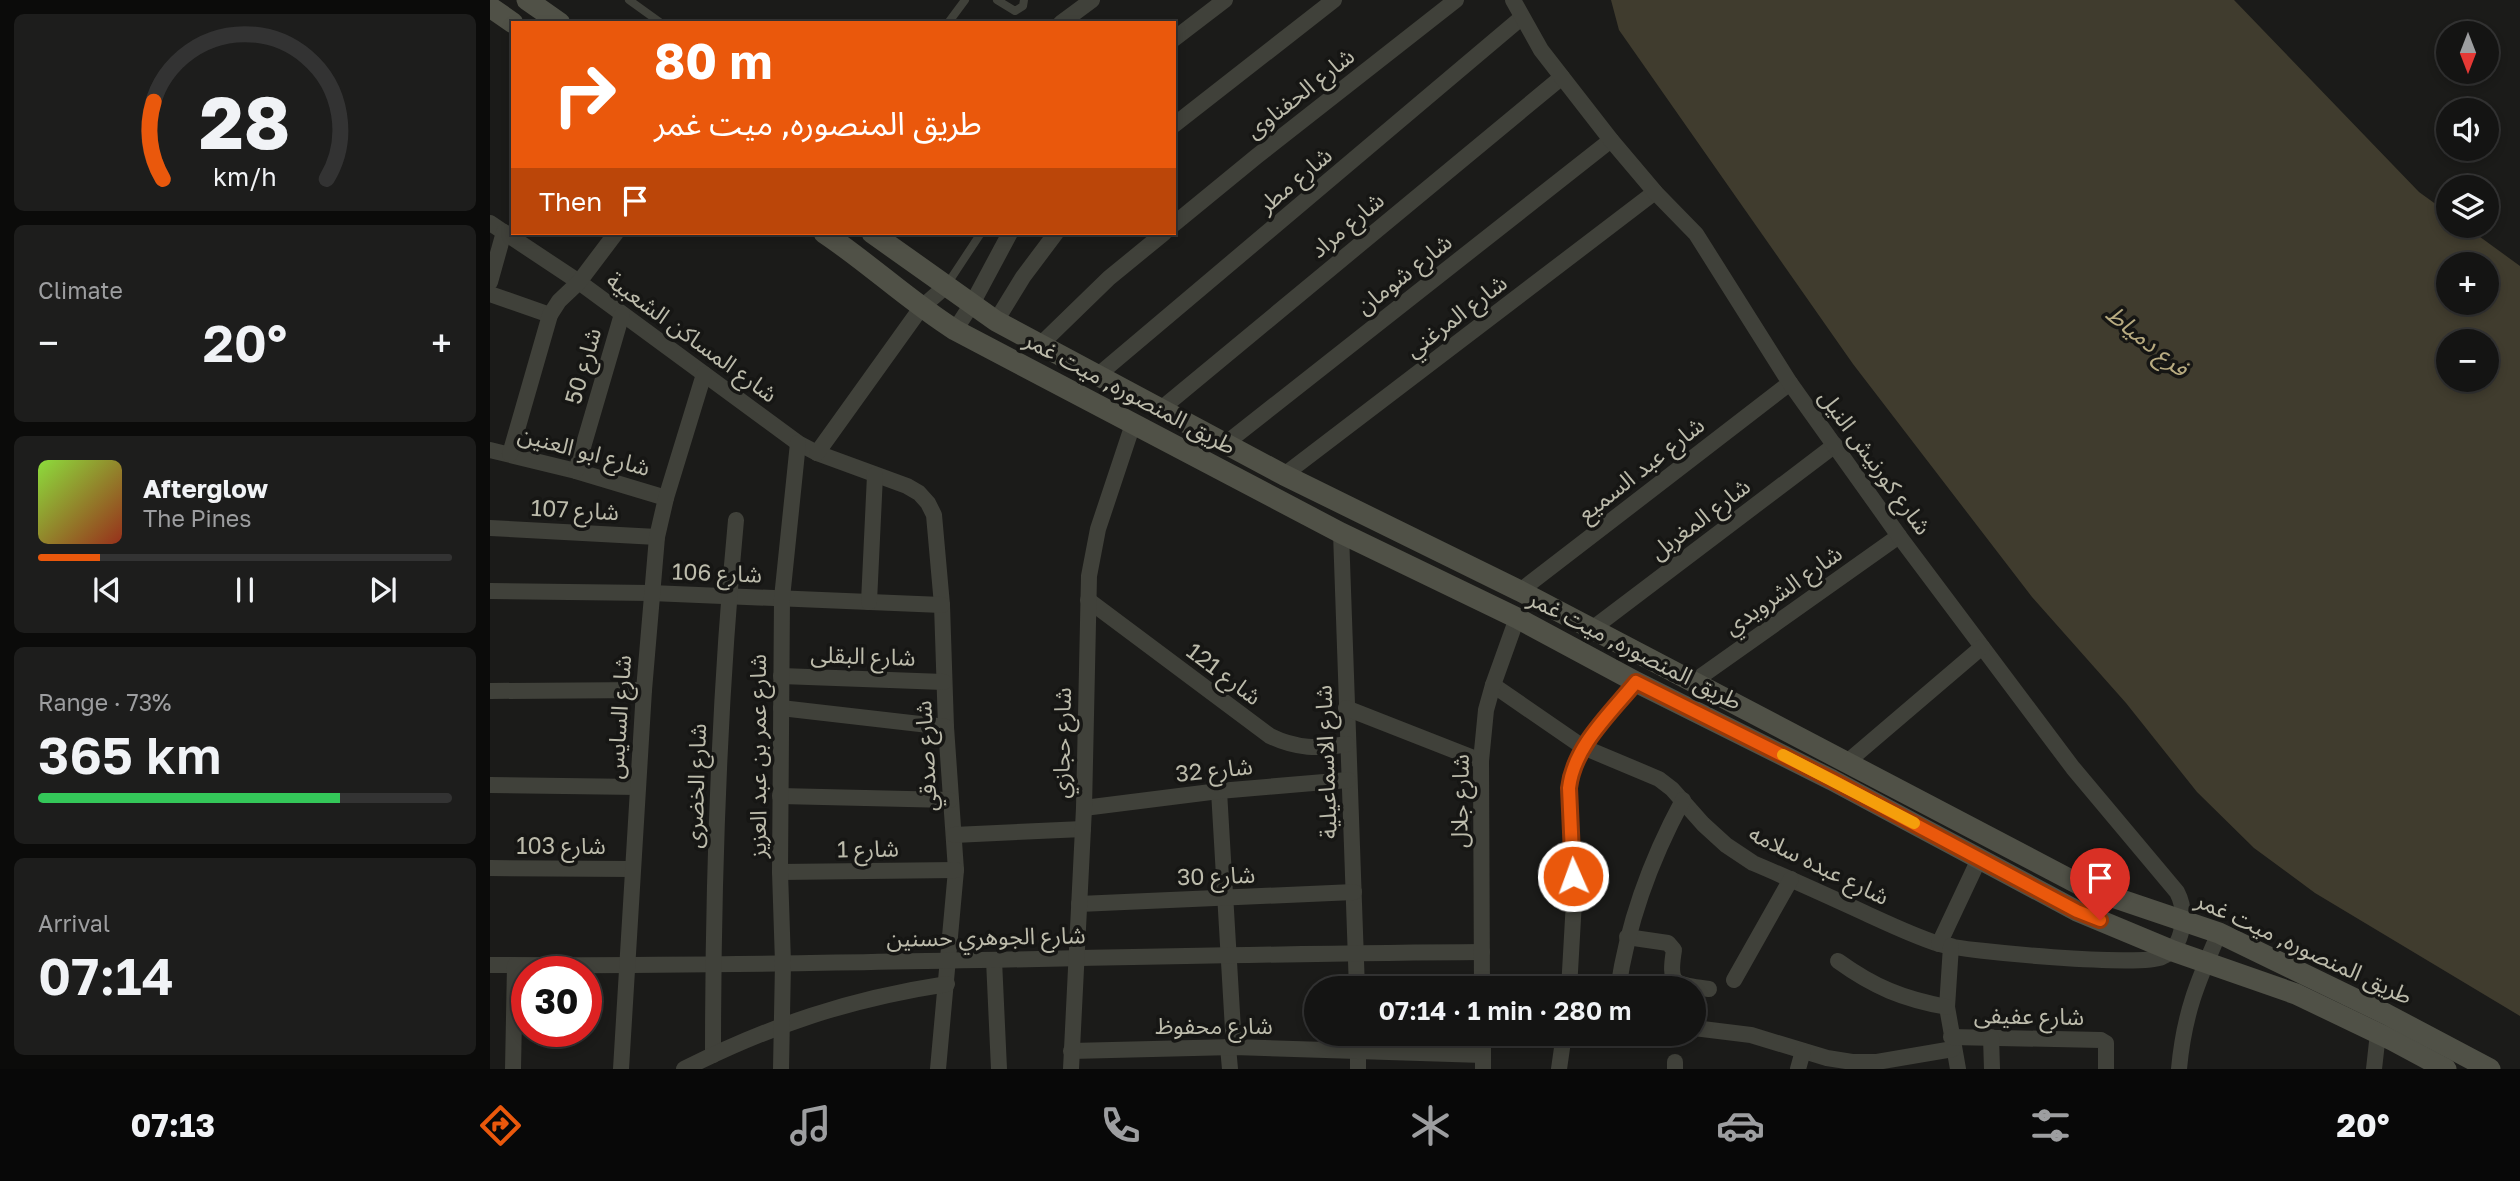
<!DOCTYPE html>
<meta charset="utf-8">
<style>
body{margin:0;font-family:"Golos Text","Noto Sans Arabic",sans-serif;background:#1d1d1c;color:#f1f3f6;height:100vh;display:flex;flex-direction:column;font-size:26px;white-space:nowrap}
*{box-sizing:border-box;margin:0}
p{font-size:23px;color:#9d9ea0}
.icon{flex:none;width:38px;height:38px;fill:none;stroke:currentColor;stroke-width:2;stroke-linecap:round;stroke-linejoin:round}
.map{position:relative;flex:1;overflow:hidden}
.side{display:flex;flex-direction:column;gap:14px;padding:14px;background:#0b0b0a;width:490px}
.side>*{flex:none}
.guide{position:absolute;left:21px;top:21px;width:665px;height:214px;border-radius:0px;box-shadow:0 4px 10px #0003,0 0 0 2px #333;background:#ea580c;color:#fff;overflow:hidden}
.needle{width:46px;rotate:180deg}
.buttons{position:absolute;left:1946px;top:21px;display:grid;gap:14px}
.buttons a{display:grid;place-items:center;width:63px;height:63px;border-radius:50%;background:#141413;box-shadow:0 4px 10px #0003,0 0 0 2px #333;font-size:35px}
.speed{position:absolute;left:21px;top:956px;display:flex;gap:14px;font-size:35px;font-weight:700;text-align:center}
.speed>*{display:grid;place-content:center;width:91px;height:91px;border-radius:50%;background:#141413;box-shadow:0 4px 10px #0003,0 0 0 2px #333;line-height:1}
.speed .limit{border:10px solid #d22;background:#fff;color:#111}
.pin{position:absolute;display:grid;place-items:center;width:60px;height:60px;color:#fff;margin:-72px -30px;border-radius:50% 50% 50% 0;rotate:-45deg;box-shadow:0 0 7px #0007}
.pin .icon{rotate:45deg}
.me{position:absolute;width:77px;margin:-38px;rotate:358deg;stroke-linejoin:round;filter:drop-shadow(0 0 5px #0008)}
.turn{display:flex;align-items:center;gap:24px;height:147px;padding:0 28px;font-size:32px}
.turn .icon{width:91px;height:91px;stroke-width:2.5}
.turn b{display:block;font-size:49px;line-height:60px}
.then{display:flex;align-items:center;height:66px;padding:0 28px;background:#0003;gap:14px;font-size:26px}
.big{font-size:52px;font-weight:600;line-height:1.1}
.side .widget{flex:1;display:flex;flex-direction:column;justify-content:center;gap:10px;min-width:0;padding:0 24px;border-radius:10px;background:#1d1d1c}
.side .dial{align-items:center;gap:0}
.dial svg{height:182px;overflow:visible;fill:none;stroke:#333;stroke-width:7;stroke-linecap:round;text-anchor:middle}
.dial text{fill:#f1f3f6;stroke:none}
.song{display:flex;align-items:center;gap:21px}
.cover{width:84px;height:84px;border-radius:10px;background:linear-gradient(135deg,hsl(90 70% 55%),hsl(10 70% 35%))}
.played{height:7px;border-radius:4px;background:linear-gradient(90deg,#ea580c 15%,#333 15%)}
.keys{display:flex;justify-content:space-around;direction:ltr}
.heat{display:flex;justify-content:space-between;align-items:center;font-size:38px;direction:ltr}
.charge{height:10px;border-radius:5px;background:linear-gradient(90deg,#34c759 73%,#333 0)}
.trip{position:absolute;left:814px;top:976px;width:402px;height:70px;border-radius:35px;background:#141413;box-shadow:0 4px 10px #0003,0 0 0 2px #333;font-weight:600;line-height:70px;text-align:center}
.tab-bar{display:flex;height:112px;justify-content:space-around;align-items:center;background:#080808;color:#9d9ea0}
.tab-bar .icon{width:49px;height:49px}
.tab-bar .on{color:#ea580c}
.tab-bar b{font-size:32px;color:#f1f3f6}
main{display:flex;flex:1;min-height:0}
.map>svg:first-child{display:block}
.water{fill:#403c2e;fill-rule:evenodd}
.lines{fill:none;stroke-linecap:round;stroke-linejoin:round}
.service{stroke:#40413a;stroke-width:8}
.minor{stroke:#40413a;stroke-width:16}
.secondary{stroke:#505147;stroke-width:21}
.route-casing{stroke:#983908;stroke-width:18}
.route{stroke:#ea580c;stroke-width:12}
.slow{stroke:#f59e0b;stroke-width:12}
.labels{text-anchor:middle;stroke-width:7;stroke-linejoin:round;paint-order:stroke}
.street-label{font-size:23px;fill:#bcbbab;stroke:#161614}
.water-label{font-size:24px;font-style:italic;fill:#b8ab80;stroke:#161614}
</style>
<main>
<section class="side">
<div class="widget dial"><svg viewBox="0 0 100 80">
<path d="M14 69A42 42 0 1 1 86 69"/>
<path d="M14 69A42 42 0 0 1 10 35" stroke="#ea580c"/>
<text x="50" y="56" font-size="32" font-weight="700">28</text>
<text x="50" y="72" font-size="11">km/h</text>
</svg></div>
<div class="widget"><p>Climate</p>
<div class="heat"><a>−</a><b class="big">20°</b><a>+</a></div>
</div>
<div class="widget">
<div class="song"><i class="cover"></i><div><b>Afterglow</b><p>The Pines</p></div></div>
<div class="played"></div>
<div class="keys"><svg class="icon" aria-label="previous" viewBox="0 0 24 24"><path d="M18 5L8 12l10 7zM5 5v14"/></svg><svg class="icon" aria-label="pause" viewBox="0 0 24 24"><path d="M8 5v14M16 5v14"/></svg><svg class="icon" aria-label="next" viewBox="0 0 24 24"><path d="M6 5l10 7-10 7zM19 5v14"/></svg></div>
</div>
<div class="widget"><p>Range · 73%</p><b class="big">365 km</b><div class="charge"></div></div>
<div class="widget"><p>Arrival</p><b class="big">07:14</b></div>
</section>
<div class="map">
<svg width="2030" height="1069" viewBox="0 0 2030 1069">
<rect width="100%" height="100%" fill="#1b1b19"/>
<path class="water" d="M1121 0H1744L1929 192 1958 213V226H1975L2030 266V1016L1825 893 1764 848 1707 792 1636 703 1542 597 1363 364 1129 30ZM1958 264H1997V303H1958ZM1958 341H1997V380H1958Z"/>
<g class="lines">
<g class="service">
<path d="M139 0 171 23"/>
<path d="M507 0 525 11 533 6 534 0"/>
<path d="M458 23 475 0"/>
<path d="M456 286 491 233"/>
</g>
<g class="minor">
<path d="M571 23 602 0"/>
<path d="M684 39 735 0"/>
<path d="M684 125 844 0"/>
<path d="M0 223 89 282 308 443 327 453 417 486 429 493 438 503 444 515 452 605 456 727 466 870 448 1069"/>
<path d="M684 224 767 156 966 0"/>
<path d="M0 282 14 232"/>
<path d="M0 294 60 315"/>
<path d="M506 321 533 277 566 233"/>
<path d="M465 330 482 304 520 233"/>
<path d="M549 346 619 278 674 233"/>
<path d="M607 376 1031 18"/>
<path d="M671 409 1072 77"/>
<path d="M735 444 1121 140"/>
<path d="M0 450 86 471 176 498"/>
<path d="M327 453 431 308 456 286"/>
<path d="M20 454 60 315 69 301 89 282 126 233"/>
<path d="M86 471 132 314"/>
<path d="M794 475 1165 192"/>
<path d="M0 528 167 537"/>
<path d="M851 533 867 989"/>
<path d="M0 591 161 593 452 605"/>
<path d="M1030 591 1300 383"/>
<path d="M598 600 780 736C806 749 829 749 857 744"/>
<path d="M379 602 385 475"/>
<path d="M1102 629 1345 445"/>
<path d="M291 676 454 682"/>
<path d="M1203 682 1409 536"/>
<path d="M1003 685 1093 747 1169 779 1182 789 1213 824 1236 845 1263 863C1301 879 1338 896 1375 913 1399 924 1424 936 1449 944 1476 952 1652 967 1672 957 1695 947 1697 911 1687 892L1583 768 1409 536 1300 383 1206 234 1165 192 1121 140 1051 50 1023 0"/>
<path d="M0 691 154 690"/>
<path d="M291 708 456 727"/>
<path d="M856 708 991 761"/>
<path d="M1356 763 1492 647"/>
<path d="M0 785 148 787"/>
<path d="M729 791 744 1047"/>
<path d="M290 796 460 800"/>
<path d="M594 808 729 791 858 780"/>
<path d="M464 835 593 829"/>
<path d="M0 868 142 869"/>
<path d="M290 872 466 870"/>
<path d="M589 904 864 892"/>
<path d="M1137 937 1178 943 1184 950C1178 987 1185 984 1219 989"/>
<path d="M1449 944 1490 857"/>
<path d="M1461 946 1457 1007 1468 1069"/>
<path d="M504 960 509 1069"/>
<path d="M1348 961C1384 987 1413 999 1457 1007"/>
<path d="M0 965C331 967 661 954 992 952"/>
<path d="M1244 980 1301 879"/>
<path d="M992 989 991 761 996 710 1003 685 1027 618"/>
<path d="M1079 989 1084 901 1079 788C1085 746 1120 714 1146 682"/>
<path d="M1128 989C1138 921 1160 861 1193 800"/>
<path d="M1204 1028 1261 1035 1337 1058 1362 1062H1387L1463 1049"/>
<path d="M868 1034V1069"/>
<path d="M1461 1037 1611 1040 1616 1043V1069"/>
<path d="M1501 1037 1502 1069"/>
<path d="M738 1047 740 1069"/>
<path d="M581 1051 744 1047 993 1055"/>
<path d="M223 1055C223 876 229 698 246 520"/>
<path d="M1185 1062V1069"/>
<path d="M23 1069 25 965"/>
<path d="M131 1069 154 690 167 537 176 498 214 374"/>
<path d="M194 1069C282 1025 359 999 457 984"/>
<path d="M291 1069 293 963 290 872 292 598 308 443"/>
<path d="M581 1069 594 808 599 576 608 529 643 424"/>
<path d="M993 1069V1034"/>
<path d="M1069 1069 1074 1034"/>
<path d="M1308 1069 1313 1051"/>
<path d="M1689 1069C1694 1014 1707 983 1729 933"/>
<path d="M1884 1069 1888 1033"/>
</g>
<g class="secondary">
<path d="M37 0 70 23"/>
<path d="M0 7 23 23"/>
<path d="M334 233C379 263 419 301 465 330L851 533 1027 618 1146 682 1342 780 1587 911 1683 951 1806 994 1902 1040 1956 1069"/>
<path d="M382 233 506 321 794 475 1030 591 1596 888 1729 933 1896 1014 2000 1069"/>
</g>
</g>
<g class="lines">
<g class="route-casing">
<path id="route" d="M1083 876 1079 788C1084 746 1120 714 1146 682L1342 780 1587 911 1610 920"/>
</g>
<use href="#route" class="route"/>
<path class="slow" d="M1293 755 1424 823"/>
</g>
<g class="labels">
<g class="street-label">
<text transform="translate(810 93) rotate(-38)" y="8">شارع الحفناوى</text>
<text transform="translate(805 180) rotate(-40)" y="8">شارع مطر</text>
<text transform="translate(857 225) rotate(-40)" y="8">شارع مراد</text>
<text transform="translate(914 274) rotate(-38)" y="8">شارع شومان</text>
<text transform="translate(966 316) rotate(-37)" y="8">شارع المرغني</text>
<text transform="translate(202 337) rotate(36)" y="8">شارع المساكن الشعبية</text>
<text transform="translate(93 366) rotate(-74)" y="8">شارع 50</text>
<text transform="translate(640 393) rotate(28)" y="8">طريق المنصوره, ميت غمر</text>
<text transform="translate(94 451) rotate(15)" y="8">شارع ابو العنين</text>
<text transform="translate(1385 462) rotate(54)" y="8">شارع كورنيش النيل</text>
<text transform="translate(1151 469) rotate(-38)" y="8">شارع عبد السميع</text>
<text transform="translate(85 510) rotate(3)" y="8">شارع 107</text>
<text transform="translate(1210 519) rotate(-37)" y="8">شارع المغربل</text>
<text transform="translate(227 573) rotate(2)" y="8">شارع 106</text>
<text transform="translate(1293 590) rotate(-35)" y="8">شارع الشرويدي</text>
<text transform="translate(1145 650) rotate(27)" y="8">طريق المنصوره, ميت غمر</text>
<text transform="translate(373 656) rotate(2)" y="8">شارع البقلى</text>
<text transform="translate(734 674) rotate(37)" y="8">شارع 121</text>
<text transform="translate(129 717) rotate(-86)" y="8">شارع السايس</text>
<text transform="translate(572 743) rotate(-89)" y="8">شارع حجازي</text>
<text transform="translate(268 756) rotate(-90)" y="8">شارع عمر بن عبد العزيز</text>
<text transform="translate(436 756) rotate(-93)" y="8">شارع صدقي</text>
<text transform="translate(836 762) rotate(-92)" y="8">شارع الاسماعيلية</text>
<text transform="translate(724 770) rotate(-6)" y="8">شارع 32</text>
<text transform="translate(206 786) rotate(-88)" y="8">شارع الخضرى</text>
<text transform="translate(970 801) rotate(-89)" y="8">شارع جلال</text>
<text x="71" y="854">شارع 103</text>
<text transform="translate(378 849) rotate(-1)" y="8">شارع 1</text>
<text transform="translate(1329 865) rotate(26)" y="8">شارع عبده سلامه</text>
<text transform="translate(726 876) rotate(-2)" y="8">شارع 30</text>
<text transform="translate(496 937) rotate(-1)" y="8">شارع الجوهري حسنين</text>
<text transform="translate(1814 948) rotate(25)" y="8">طريق المنصوره, ميت غمر</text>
<text transform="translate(1539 1016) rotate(1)" y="8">شارع عفيفى</text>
<text x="724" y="1034">شارع محفوظ</text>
</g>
<g class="water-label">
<text transform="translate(1657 341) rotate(39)" y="8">فرع دمياط</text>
</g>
</g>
</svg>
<div class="buttons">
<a><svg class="needle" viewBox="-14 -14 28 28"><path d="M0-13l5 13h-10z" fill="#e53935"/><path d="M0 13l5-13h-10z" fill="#9d9ea0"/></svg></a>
<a><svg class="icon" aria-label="sound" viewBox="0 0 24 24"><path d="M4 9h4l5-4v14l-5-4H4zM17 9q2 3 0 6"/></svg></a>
<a><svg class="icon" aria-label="layers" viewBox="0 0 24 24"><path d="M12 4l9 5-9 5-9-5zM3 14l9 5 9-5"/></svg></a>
<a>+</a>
<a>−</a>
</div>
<div class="speed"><div class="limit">30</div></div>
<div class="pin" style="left:1610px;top:920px;background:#d93025"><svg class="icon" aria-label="arrive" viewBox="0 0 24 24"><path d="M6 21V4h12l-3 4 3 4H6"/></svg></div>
<svg class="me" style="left:1083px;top:876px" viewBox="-20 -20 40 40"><circle r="17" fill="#ea580c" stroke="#fff" stroke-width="3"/><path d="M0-11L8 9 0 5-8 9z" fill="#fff"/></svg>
<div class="trip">07:14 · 1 min · 280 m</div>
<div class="guide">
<div class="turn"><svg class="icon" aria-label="right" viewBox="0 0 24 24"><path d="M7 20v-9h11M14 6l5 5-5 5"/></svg><div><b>80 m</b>طريق المنصوره, ميت غمر</div></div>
<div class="then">Then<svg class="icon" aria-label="arrive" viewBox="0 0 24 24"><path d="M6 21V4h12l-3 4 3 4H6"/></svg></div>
</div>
</div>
</main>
<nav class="tab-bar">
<b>07:13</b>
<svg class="icon on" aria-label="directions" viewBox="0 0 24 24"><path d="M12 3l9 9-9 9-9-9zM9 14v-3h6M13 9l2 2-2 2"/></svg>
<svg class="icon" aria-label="music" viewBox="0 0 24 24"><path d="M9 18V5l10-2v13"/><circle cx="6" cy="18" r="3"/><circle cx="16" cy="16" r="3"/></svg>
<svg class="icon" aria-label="phone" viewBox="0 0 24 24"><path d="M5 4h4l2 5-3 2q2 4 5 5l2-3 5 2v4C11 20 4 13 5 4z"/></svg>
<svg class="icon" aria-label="climate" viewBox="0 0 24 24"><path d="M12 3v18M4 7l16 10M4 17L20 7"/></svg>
<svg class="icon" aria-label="car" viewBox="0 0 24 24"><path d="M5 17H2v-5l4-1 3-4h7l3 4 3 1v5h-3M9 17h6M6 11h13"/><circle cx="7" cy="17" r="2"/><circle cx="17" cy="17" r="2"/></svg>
<svg class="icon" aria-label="filters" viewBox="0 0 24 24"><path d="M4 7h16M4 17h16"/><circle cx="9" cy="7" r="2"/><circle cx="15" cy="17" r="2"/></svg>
<b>20°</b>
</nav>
